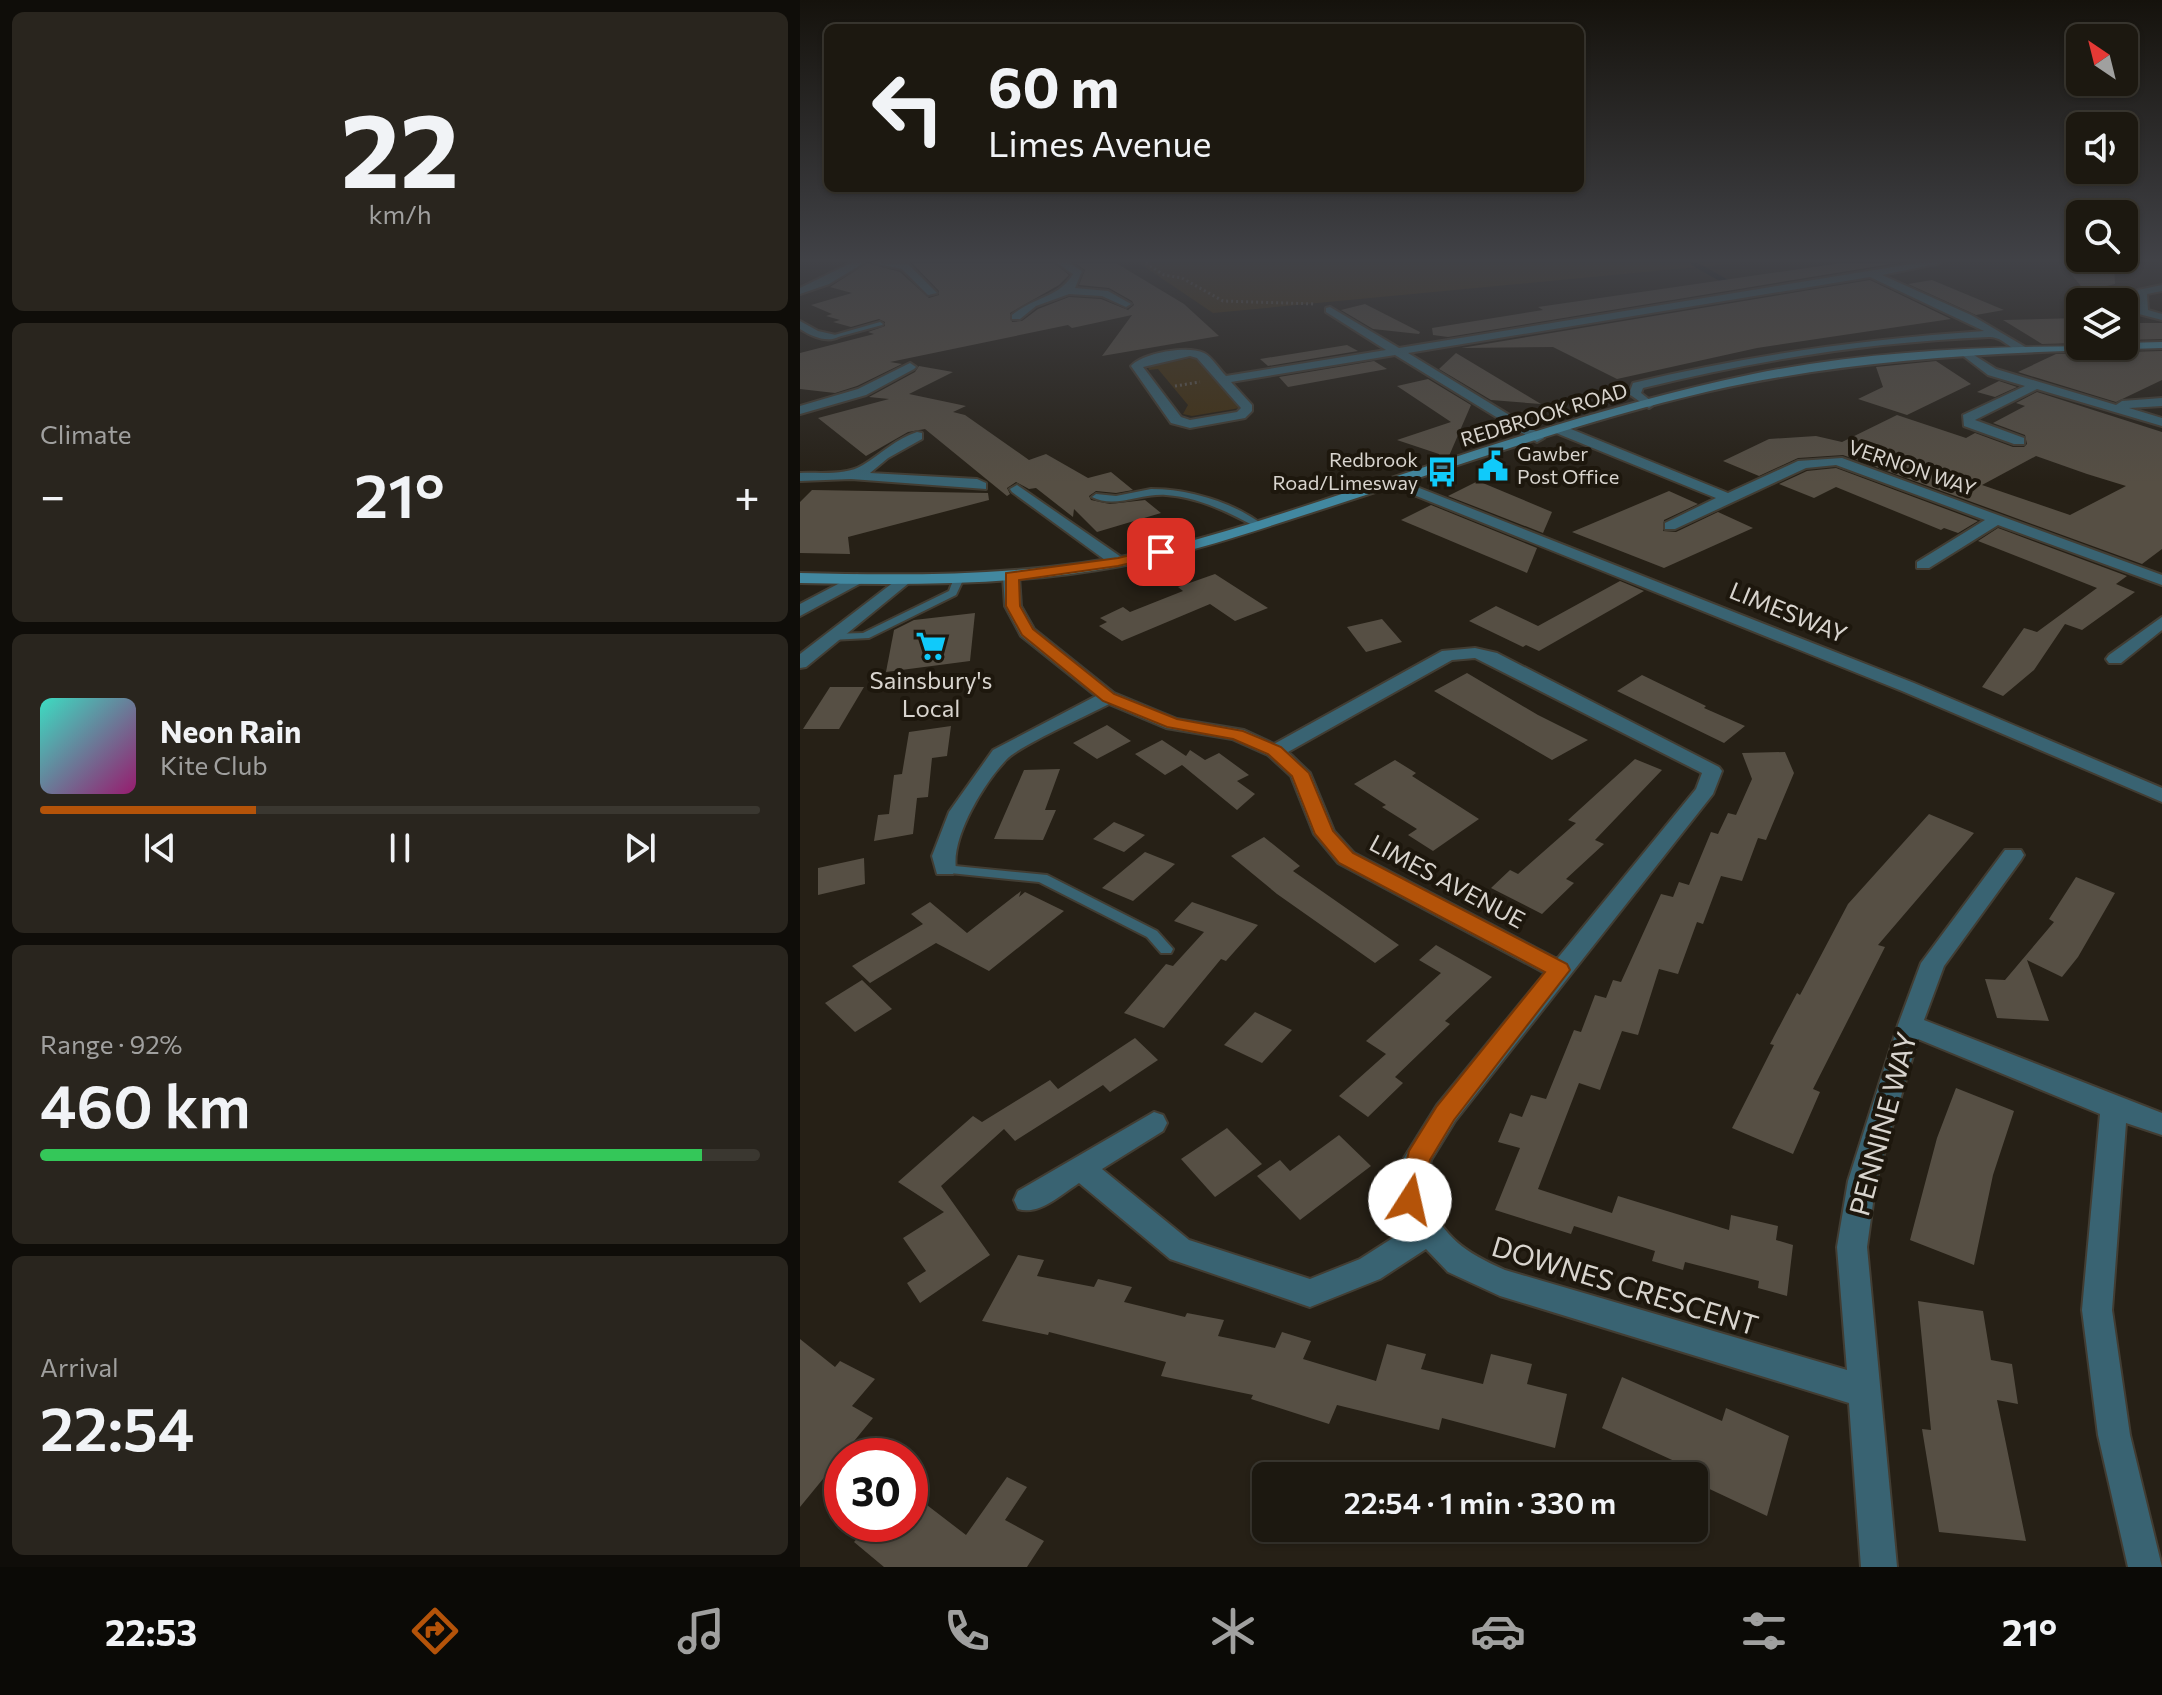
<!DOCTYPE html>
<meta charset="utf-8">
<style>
body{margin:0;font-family:Commissioner,sans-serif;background:#29251e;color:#f1f3f6;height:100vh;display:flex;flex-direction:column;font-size:30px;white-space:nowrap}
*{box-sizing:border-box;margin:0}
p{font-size:26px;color:#a0a09f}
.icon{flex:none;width:44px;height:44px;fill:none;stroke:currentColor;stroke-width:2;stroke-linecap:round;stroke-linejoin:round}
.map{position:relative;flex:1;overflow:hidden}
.panel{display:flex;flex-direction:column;gap:12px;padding:12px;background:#0f0d09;width:800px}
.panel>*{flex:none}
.banner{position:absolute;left:24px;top:24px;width:760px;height:168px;border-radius:12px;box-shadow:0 2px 6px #0004,0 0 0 2px #3a3730;background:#1c1810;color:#f1f3f6;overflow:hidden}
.needle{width:52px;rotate:325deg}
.controls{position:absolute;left:1266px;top:24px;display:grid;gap:16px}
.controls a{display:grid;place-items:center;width:72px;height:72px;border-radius:12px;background:#1c1810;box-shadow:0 2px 6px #0004,0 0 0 2px #3a3730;font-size:40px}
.speed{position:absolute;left:24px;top:1438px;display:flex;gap:16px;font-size:40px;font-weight:700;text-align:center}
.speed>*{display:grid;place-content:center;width:104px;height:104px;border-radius:50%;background:#1c1810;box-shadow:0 2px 6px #0004,0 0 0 2px #3a3730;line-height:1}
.speed .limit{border:12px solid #d22;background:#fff;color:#111}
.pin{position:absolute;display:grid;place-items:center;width:68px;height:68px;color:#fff;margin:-34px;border-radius:16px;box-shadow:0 4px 12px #0006}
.me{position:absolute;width:88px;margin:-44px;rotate:10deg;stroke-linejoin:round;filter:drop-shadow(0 0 6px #0008)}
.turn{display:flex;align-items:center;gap:28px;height:168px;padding:0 32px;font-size:36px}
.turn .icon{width:104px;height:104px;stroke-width:2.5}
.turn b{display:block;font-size:56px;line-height:68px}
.big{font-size:60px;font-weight:600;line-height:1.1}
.panel .tile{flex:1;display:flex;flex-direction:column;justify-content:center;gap:12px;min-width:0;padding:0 28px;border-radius:12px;background:#29251e}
.panel .dial{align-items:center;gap:0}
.dial b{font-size:104px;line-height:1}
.song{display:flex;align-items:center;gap:24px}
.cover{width:96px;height:96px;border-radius:12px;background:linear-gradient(135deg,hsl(170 70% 55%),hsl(320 70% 35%))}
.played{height:8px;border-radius:4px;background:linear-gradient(90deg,#b45309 30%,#3a3730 30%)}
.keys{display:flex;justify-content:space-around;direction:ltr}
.heat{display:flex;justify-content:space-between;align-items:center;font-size:44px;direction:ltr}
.charge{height:12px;border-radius:6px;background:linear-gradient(90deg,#34c759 92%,#3a3730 0)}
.trip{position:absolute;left:452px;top:1462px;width:456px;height:80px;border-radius:12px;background:#1c1810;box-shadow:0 2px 6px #0004,0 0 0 2px #3a3730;font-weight:600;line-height:80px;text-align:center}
.tabs{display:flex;height:128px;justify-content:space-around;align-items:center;background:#0b0a06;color:#a0a09f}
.tabs .icon{width:56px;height:56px}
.tabs .active{color:#b45309}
.tabs b{font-size:36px;color:#f1f3f6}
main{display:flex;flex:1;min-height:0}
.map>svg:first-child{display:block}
.green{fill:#433111}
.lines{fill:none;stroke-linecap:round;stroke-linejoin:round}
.stream{stroke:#000d14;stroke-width:5}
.building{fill:#564f44;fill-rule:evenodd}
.lane-casing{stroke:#423d33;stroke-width:4}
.street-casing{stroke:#423d33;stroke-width:4}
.secondary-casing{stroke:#423d33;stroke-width:4}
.path{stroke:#605a52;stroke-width:3;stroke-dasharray:2 3;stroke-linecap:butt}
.lane{fill:#396372;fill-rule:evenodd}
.street{fill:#396372;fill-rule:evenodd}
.secondary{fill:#4288a0;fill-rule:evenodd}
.route{fill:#b45309;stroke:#753606;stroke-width:2}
.labels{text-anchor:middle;stroke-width:8;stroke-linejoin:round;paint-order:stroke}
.far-street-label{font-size:20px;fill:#d8d4ce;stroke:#1d170d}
.far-poi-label{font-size:20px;fill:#d8d4ce;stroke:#1d170d;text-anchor:start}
.street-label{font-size:24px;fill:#d8d4ce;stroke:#1d170d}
.poi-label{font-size:24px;fill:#d8d4ce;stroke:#1d170d}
.near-street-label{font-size:28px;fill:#d8d4ce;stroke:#1d170d}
</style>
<main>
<section class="panel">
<div class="tile dial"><b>22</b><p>km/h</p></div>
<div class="tile"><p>Climate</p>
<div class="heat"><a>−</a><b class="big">21°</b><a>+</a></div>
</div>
<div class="tile">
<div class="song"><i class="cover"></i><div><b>Neon Rain</b><p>Kite Club</p></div></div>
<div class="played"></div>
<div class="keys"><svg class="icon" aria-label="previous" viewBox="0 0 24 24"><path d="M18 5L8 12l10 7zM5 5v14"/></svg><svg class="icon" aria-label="pause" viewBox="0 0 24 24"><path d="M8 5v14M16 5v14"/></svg><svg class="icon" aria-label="next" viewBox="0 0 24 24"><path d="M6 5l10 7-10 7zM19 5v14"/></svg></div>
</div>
<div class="tile"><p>Range · 92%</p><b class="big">460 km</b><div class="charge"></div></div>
<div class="tile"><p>Arrival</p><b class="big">22:54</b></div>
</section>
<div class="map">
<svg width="1362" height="1567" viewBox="0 0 1362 1567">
<rect width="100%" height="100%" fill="#262016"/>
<g class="green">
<path d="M339 263H939L413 313Z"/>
<path d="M391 358 396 359 440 408 392 416 383 414 388 405 358 369 349 370 348 367Z"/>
</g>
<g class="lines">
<path class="stream" d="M893 263 932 285"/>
</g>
<g class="building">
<path d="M67 263 100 272 129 298 139 295V291L112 263H254L269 275 259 285 210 313 212 322 222 321 238 309 269 297 301 299 328 310 334 305 332 301 309 288 279 285 285 270 275 263H316L384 304 419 336 302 356 332 315 272 328 268 325 90 362 102 364 57 386 35 393 0 389V353L74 334 68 332 85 326V322L79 319 51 327 33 322 40 320 26 316 32 314 11 305 52 293 30 287Z"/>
<path d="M1041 263H1097L648 337 633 335 632 328 743 310 738 307Z"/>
<path d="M1262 263H1314L1315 284 1285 291Z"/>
<path d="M1070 280 1151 319 957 348 817 379 753 347 661 348Z"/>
<path d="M1132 280 1204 310 1176 315 1108 284Z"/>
<path d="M565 304 620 332 619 334 573 329 541 310Z"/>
<path d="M1280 318V343L1242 344 1203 320Z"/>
<path d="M1324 323H1362V339L1324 340Z"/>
<path d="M547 345 558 351 468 366 460 359Z"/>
<path d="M1362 351V380L1316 402 1218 372 1256 354Z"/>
<path d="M656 353 741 404 691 400 639 369Z"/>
<path d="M574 361 587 369 488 387 479 377Z"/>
<path d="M1136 361 1171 384 1107 415 1058 399 1083 387 1076 367Z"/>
<path d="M119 366 153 372 109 394 166 406 153 412 165 415 229 460 246 454 288 478 311 472 333 490 316 493 296 491 289 496 291 500 310 504 345 500 361 513 297 532 274 509 273 517 236 488 229 489 216 482 207 488 210 494 207 496 125 429 108 432 66 456 18 418 89 399 69 397 115 372Z"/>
<path d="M628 379 671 405 649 456 640 459 639 454 597 440 651 422 597 386Z"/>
<path d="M1199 381 1217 387 1195 397 1177 392Z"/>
<path d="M1237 392 1362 432V549L1342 564 1043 455 998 458 959 476 923 461 969 439 1016 436 1042 442 1097 415 1166 438 1175 433 1213 447H1224L1227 444 1225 435 1193 423 1225 406 1216 403ZM1236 456 1287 474 1326 486 1270 515 1182 485Z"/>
<path d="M1036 468 1178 521 1158 533 1144 528 1141 530 1036 487 1014 498 979 484 1007 471Z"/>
<path d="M678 481 752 512 743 533 648 496Z"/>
<path d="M12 490 188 493 189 500 48 537 50 554 0 553V502Z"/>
<path d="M869 491 898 504 864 520 863 531 876 532 918 512 953 528 864 568 772 532Z"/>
<path d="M631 505 737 548 727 573 601 520Z"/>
<path d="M1198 528 1327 576 1316 584 1335 592 1282 630 1265 624 1234 670 1203 696 1182 687 1224 628 1237 632 1297 588 1178 541Z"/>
<path d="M415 574 468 608 435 621 410 604 322 641 299 626 307 622 300 618 323 607 330 612 383 591 378 587Z"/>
<path d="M820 581 844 591 739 651 726 645 723 647 669 621 696 606 738 626Z"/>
<path d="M175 613 170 661 86 672 94 630 114 620Z"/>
<path d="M582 619 602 642 566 652 547 627Z"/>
<path d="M667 673 738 715 788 740 752 760 634 691Z"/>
<path d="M842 675 906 706 904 708 945 726 924 743 817 691Z"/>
<path d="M30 687H64L39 729H3Z"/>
<path d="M307 725 331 741 297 759 273 743Z"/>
<path d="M151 726 147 756 132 758 128 797 117 798 113 834 74 841 78 815 89 814 94 775 102 774 109 732Z"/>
<path d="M362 740 386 756 390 750 405 760 419 753 449 775 437 781 455 794 437 810 382 765 365 775 335 754Z"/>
<path d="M985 752 994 773 966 840 958 838 942 881 921 876 903 924 897 922 878 974 859 969 838 1035 822 1031 800 1090 779 1083 738 1189 812 1213 818 1196 929 1230 931 1215 978 1226 976 1240 993 1245 987 1296 958 1288 959 1281 885 1262 883 1270 852 1261 855 1251 774 1226 771 1234 695 1210 720 1148 698 1142 710 1113 722 1117 731 1095 746 1099 774 1030 781 1032 795 995 806 998 813 980 821 982 861 894 873 897 879 882 889 885 911 832 918 834 928 813 936 815 952 779 942 753Z"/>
<path d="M835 759 862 770 795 840 804 844 766 879 774 883 742 914 691 888 710 870 718 874 776 823 768 820Z"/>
<path d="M595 760 616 773 612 776 679 819 633 851 608 835 617 829 582 807 586 805 554 784Z"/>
<path d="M260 769 245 810H256L243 840 194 839 224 770Z"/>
<path d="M1129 814 1174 833 1078 945 1085 947 1013 1089 1020 1092 993 1154 932 1128 974 1045 970 1044 997 993 1000 995 1048 904Z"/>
<path d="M314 822 345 835 324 852 293 839Z"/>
<path d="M464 837 500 866 493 871 599 945 575 963 477 894 431 856Z"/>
<path d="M345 852 375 864 333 901 302 888Z"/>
<path d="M64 858 65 884 18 895V868Z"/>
<path d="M1276 877 1315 893 1278 957 1262 977 1227 960 1249 1021 1197 1018 1185 979 1205 980 1254 922 1249 919Z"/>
<path d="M221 891 219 897 225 892 264 911 189 971 136 943 70 983 52 966 123 924 111 914 130 902 167 933Z"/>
<path d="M392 902 458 925 426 961 421 959 364 1028 324 1013 366 964 373 966 404 932 374 921Z"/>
<path d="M636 945 692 977 645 1021 650 1024 595 1077 603 1083 568 1117 539 1096 586 1054 566 1041 641 973 619 960Z"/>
<path d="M62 980 92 1009 55 1032 25 1003Z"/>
<path d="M455 1012 492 1030 462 1063 424 1045Z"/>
<path d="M335 1038 358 1060 310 1092 303 1085 215 1141 204 1129 141 1186 190 1255 120 1303 107 1283 126 1271 103 1238 144 1212 98 1182 173 1116 182 1122 250 1080 258 1089Z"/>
<path d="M1156 1088 1214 1111 1193 1175 1174 1265 1110 1240 1137 1138Z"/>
<path d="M427 1128 462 1164 415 1197 381 1159Z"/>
<path d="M539 1135 571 1166 500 1220 457 1176 480 1160 490 1171Z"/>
<path d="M218 1255 244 1260 237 1276 294 1287 298 1279 332 1287 324 1302 385 1317 387 1313 424 1320 418 1336 475 1348 482 1332 511 1341 503 1359 576 1381 587 1344 626 1354 621 1369 683 1384 691 1354 732 1364 727 1384 767 1394 755 1448 642 1418 639 1430 537 1405 529 1424 451 1399 453 1395 361 1376 366 1362 249 1332 248 1335 182 1321Z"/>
<path d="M1118 1301 1183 1311 1191 1360 1212 1364 1218 1404 1197 1400 1226 1541 1139 1532 1122 1429 1131 1430Z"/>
<path d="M0 1339 35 1367 40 1361 75 1379 52 1406 73 1418 0 1507Z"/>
<path d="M822 1377 922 1421 926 1408 989 1436 967 1516 901 1485 905 1475 802 1428Z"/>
<path d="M207 1477 227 1487 205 1520 244 1541 227 1567H84L54 1542 70 1524H110V1492L166 1535Z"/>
</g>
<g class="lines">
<g class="lane-casing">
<g id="lane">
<path d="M80 322 83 324 82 325 34 338 31 336Z"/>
<path d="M351 489C389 489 433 502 463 525L459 528 456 527C428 512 398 497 366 495 342 493 314 509 292 497L296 494 316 496Z"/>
<path d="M159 575 164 578 156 595 69 638 31 640 26 637 31 634 63 633 149 591 154 578Z"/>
<path d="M145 865 247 875 357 931 373 949 371 953H361L347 937 239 882 140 872 138 869 140 866Z"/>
</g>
</g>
<g class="street-casing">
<g id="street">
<path d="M51 263H64L29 284 0 294V288Z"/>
<path d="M74 263 108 264 137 293 128 295 102 269Z"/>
<path d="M257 263H269L282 271 275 288 308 291 331 304 326 307 302 296 269 294 236 306 220 319H212V315C235 296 259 298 273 274Z"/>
<path d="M1117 263H1141L1082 275 1171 315 1227 348V352C1212 354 1204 336 1189 337 1072 342 956 360 843 388L841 393 855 404 849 408 829 394 833 383C949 355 1065 339 1184 331L1070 277 608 353 742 435 744 438 737 442 595 355 431 382 452 405V411L445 418 390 428 371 423 331 366C343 353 387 345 404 353 412 357 419 369 426 376L586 350 526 312V308L530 307 599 348ZM390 356 397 358 441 408 437 412 390 420 381 417 343 367Z"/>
<path d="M1362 285V291L1347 294 1348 310 1362 314V320L1339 314 1338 290Z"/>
<path d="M0 321 18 331 40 336C28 344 11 336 0 329Z"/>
<path d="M1166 350 1196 369 1316 405 1322 401 1362 398V406L1329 408 1362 418V426L1237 389 1175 420 1224 438V444H1214L1164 426 1163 415 1225 386 1188 375 1162 355V351Z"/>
<path d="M110 363 116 367 114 369 66 395 0 414V406L58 389Z"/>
<path d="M756 427H766L928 493 998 461 1042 458 1362 575V585L1198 525 1129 568H1117V562L1185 520 1036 465 1006 468 875 529H865V523L916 498 756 433Z"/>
<path d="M117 432 122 433V439L88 458 70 473 177 479 186 483V489L51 479 0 481V473C19 472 46 476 63 465 81 454 96 439 117 432Z"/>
<path d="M594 478 1114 683 1362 788V802L1102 691 589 485 587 482Z"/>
<path d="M217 485 324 559V565H312L212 492 210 489Z"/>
<path d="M211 571 219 576 221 606 234 629 314 693 377 719 444 730 474 744 642 651 675 648 697 653 919 767 922 771 913 794 655 1121 631 1160 624 1199C648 1239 662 1251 705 1270L1047 1370 1037 1247 1048 1181 1098 1025 1121 963 1205 850H1221L1224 855 1221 860 1144 966 1124 1020 1362 1113V1135L1326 1123 1312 1310 1330 1435 1362 1567H1328L1298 1435 1282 1310 1300 1114 1118 1039 1076 1181 1067 1247 1097 1567H1061L1049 1403 700 1296 648 1272 626 1249 580 1279 510 1307 370 1259 279 1183C262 1194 239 1216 218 1209L214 1200 218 1191 354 1112 363 1115 367 1123 363 1131 302 1169 389 1240 510 1279 560 1259 610 1227 596 1200 604 1158 637 1105 745 973 538 863 514 834 491 776 468 755 432 739 366 728 309 704C287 716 220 745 206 760 184 783 151 837 156 869L153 874H137L132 856 149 812 193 750 296 696 221 636 205 606 203 576ZM675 658 902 773 896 789 757 959 554 853 534 831 510 773 488 752 652 660Z"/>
<path d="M57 574 65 579 63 582 0 616V604Z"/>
<path d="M103 575 109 577V583L6 667 0 668V654Z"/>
<path d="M1362 617V630L1321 663H1309L1306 659 1309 655Z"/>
</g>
</g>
<g class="secondary-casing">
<path id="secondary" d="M1362 342V348C1211 352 1059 357 910 391 781 421 655 467 529 507 460 529 392 553 321 566 215 586 107 585 0 583V573C115 576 232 576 346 552 417 536 486 512 554 490 686 447 818 402 953 374 1075 349 1203 346 1324 346V343Z"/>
</g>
<g class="path">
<path d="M346 263 364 275 382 278 423 301 516 304"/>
<path d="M375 386 400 382"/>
</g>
<use href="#lane" class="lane"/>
<use href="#street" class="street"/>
<use href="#secondary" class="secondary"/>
</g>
<linearGradient id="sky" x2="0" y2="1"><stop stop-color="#15120c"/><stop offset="0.54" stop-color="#414247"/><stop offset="1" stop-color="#414247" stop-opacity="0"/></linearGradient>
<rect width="1362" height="483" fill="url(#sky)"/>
<path class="route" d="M361 548 368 552 366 555 318 566 219 580 220 606 233 629 314 694 377 719 443 731 481 747 509 773 533 831 553 853 767 964 770 970 654 1120 630 1160 619 1208 610 1211 601 1208 597 1200 609 1151 637 1106 745 972 539 863 515 834 492 776 468 754 433 739 367 727 303 701 222 635 206 606V573L318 558Z"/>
<defs>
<g id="civic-bare" transform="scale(2.4)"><path d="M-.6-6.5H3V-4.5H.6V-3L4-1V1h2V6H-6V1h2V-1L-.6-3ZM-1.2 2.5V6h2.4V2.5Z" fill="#10cafa" stroke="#1d170d" stroke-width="2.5" paint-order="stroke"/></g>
<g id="bus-bare" transform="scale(2.4)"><path d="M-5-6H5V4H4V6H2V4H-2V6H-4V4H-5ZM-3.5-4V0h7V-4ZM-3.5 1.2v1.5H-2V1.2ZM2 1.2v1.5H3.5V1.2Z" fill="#10cafa" stroke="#1d170d" stroke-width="2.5" paint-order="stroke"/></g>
<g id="supermarket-bare" transform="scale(2.4)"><path d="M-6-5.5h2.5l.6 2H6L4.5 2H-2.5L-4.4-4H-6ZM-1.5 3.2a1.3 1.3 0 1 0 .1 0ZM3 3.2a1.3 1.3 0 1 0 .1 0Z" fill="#10cafa" stroke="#1d170d" stroke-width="2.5" paint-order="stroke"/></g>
</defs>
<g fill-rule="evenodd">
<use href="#civic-bare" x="693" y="466"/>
<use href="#bus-bare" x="642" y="472"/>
<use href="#supermarket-bare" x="131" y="646"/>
</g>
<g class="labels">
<g class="far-street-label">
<text transform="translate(744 415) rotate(-17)" y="7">REDBROOK ROAD</text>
<text transform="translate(1112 468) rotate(19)" y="7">VERNON WAY</text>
</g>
<g class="far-poi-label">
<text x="717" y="461">Gawber<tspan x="717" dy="23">Post Office</tspan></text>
<text x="618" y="467" text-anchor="end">Redbrook<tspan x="618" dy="23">Road/Limesway</tspan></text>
</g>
<g class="street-label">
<text transform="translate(988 613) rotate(22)" y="8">LIMESWAY</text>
<text transform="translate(647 882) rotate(28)" y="8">LIMES AVENUE</text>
</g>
<g class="poi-label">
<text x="131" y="689">Sainsbury's<tspan x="131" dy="28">Local</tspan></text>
</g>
<g class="near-street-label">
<text transform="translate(1083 1124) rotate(-75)" y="10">PENNINE WAY</text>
<text transform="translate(825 1286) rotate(17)" y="10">DOWNES CRESCENT</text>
</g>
</g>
</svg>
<div class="controls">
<a><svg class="needle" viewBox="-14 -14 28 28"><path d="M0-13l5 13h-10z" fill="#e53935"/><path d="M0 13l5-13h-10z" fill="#a0a09f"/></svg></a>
<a><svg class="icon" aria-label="sound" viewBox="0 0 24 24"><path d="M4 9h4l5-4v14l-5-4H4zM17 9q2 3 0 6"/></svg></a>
<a><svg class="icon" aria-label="search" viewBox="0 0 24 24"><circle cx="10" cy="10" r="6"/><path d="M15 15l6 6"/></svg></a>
<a><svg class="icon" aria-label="layers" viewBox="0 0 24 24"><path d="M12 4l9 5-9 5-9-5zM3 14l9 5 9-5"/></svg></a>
</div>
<div class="speed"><div class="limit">30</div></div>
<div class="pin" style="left:361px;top:552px;background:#d93025"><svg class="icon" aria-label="arrive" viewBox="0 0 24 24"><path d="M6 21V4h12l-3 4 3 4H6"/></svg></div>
<svg class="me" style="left:610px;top:1200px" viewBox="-20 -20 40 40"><circle r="19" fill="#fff"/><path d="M0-13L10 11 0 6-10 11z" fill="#b45309"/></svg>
<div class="trip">22:54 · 1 min · 330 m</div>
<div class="banner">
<div class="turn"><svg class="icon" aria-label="left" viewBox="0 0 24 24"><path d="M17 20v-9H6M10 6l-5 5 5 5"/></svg><div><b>60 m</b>Limes Avenue</div></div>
</div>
</div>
</main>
<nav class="tabs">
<b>22:53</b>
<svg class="icon active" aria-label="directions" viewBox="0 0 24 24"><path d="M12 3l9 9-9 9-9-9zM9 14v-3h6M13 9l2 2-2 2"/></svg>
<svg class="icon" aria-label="music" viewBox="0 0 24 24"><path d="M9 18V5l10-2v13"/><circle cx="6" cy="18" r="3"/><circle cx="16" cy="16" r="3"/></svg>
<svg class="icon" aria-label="phone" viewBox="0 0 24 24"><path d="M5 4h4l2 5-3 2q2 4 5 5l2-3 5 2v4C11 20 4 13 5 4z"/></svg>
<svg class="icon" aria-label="climate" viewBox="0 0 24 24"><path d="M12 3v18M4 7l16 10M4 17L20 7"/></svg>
<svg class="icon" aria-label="car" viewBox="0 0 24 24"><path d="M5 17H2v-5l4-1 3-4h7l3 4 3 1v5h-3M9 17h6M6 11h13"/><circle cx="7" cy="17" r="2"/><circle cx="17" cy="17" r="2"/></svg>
<svg class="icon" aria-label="filters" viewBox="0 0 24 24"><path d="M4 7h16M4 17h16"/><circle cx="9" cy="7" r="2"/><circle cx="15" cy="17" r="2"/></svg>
<b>21°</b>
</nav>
